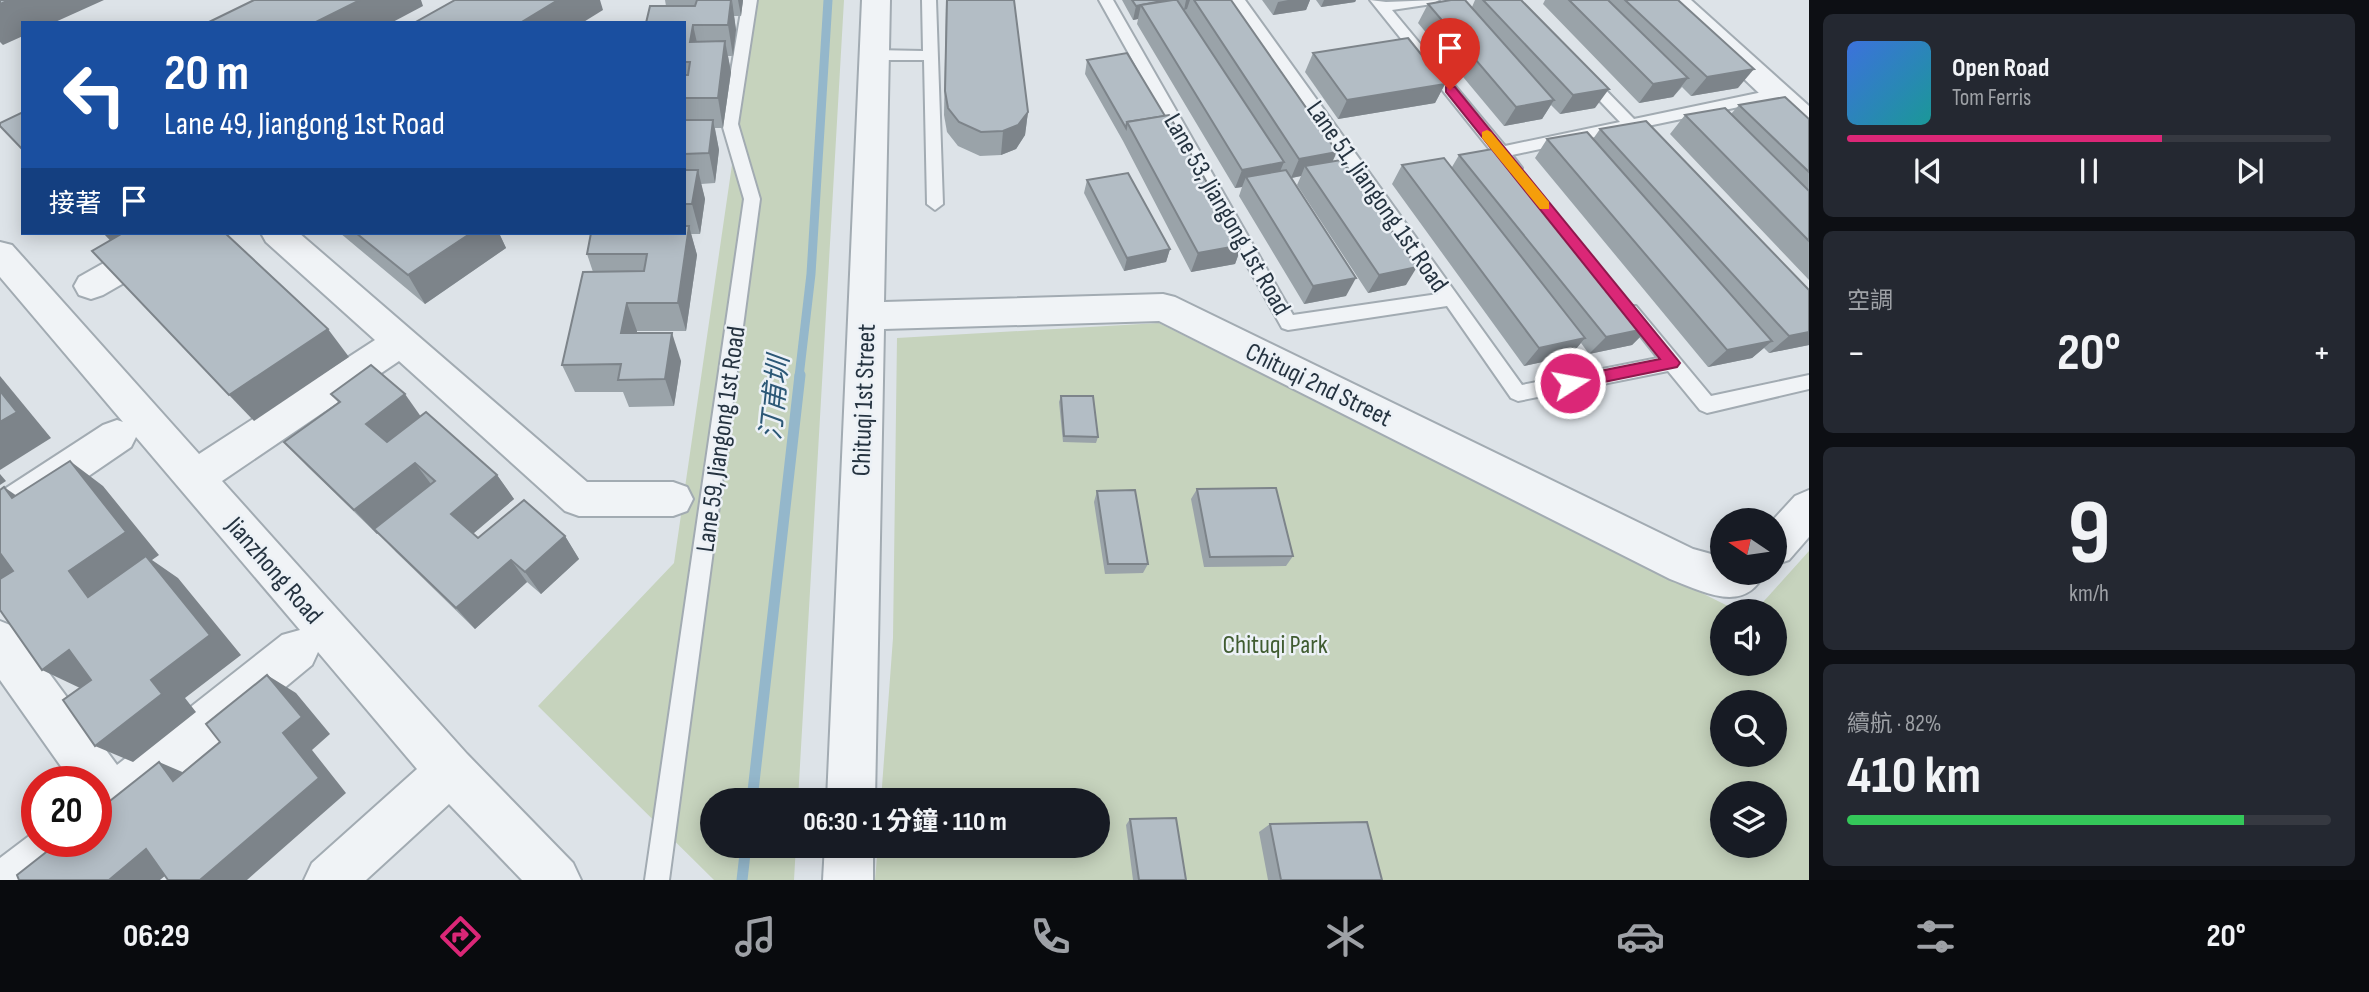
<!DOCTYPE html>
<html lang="zh-TW">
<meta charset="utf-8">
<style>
body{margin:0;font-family:"Sofia Sans Condensed","Noto Sans TC",sans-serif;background:#242831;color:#f1f3f6;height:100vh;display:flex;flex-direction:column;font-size:26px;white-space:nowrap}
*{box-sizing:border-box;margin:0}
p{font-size:23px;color:#9ea1a6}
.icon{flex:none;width:38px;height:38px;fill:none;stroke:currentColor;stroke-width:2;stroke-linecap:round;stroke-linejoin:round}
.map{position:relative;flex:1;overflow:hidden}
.details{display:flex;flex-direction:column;gap:14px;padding:14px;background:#0d0f14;width:560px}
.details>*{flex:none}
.top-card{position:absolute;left:21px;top:21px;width:665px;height:214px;border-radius:0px;box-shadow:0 4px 18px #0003;background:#1a4fa0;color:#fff;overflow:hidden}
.needle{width:46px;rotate:283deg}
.tools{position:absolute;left:1710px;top:508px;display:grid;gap:14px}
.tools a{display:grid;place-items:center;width:77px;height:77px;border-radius:50%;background:#171b24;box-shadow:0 4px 18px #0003;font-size:35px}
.speed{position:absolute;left:21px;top:766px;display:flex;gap:14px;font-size:35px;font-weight:700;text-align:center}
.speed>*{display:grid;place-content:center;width:91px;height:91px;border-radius:50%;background:#171b24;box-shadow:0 4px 18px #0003;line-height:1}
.speed .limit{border:10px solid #d22;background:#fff;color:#111}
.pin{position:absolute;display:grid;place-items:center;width:60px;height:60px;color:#fff;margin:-72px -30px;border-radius:50% 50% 50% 0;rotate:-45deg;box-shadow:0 0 7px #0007}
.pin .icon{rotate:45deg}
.me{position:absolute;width:77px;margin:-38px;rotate:79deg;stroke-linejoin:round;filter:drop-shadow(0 0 5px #0008)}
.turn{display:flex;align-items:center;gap:24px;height:147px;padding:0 28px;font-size:32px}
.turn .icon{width:91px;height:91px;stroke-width:2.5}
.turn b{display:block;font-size:49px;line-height:60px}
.then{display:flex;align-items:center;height:66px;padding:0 28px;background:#0003;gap:14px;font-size:26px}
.big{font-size:52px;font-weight:700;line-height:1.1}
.details .tile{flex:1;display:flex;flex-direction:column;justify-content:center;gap:10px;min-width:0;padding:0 24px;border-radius:10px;background:#242831}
.details .dial{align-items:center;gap:0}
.dial b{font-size:91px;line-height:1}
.song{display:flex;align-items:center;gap:21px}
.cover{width:84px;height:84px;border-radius:10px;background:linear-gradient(135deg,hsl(220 70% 55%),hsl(180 70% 35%))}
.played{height:7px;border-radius:4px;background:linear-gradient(90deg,#db2777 65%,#363941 65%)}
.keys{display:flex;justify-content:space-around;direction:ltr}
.heat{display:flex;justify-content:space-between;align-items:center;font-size:38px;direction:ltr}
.charge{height:10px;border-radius:5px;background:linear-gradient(90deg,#34c759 82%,#363941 0)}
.trip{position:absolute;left:700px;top:788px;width:410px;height:70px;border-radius:35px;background:#171b24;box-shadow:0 4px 18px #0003;font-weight:700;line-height:70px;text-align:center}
.dock{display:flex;height:112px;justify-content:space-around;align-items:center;background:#090b0e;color:#9ea1a6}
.dock .icon{width:49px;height:49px}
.dock .active{color:#db2777}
.dock b{font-size:32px;color:#f1f3f6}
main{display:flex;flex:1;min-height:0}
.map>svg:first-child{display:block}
.green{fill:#c6d3bd;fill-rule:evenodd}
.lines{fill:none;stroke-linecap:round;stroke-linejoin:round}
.stream-far1{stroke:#94b7cb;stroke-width:9}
.stream{stroke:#94b7cb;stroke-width:11}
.service-casing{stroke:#a2abb2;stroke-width:4}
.minor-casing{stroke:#a2abb2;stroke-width:4}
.service{fill:#f0f3f6;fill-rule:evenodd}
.minor{fill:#f0f3f6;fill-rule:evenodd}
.wall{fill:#9aa3a9}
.shaded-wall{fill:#7d848a}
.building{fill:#b3bdc5;stroke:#7d848a;stroke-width:2}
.route{fill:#db2777;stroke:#8e194d;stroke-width:2}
.slow{fill:#f59e0b}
.labels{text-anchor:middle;stroke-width:5;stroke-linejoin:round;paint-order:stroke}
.street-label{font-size:26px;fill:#253340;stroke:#ecf1f6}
.park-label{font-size:26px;fill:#405c31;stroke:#ecf1f6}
.water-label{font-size:28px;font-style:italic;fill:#2c5876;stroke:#ecf1f6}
</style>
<main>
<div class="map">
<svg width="1809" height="880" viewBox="0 0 1809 880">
<rect width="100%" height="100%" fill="#dde3e8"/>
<g class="green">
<path d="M756 0H844L798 800H712V845H796L794 880H714L538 706 674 563Z"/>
<path d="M1159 323 1738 611H1722V663H1774V611H1755L1809 551V880H875L878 845H1097V800H881L893 638 897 338ZM1722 702H1774V754H1722ZM1722 793H1774V845H1722Z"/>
</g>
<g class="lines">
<path class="stream-far1" d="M799 377 811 274 828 0"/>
<g class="stream">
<path d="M752 800 800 375"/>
<path d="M742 880 746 845"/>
</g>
<g class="service-casing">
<g id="service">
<path d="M743 0H757L738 124 760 199 669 880H645L744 199 722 124Z"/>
<path d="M922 0H936L943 204 935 210 927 204 924 60H874L867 55 874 50 923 51Z"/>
<path d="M1099 0H1113L1293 315 1438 294 1231 0H1245L1522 385 1658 358 1621 311 1624 306H1636L1711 396 1809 375V389L1707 413 1700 410 1668 371 1518 401 1511 398 1447 306 1288 330 1282 328Z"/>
<path d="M1370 0 1386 2 1439 0 1432 4 1392 10 1505 146 1620 122 1582 82 1580 79 1582 76H1592L1634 119 1777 89 1784 94 1777 99 1643 127 1657 143 1649 148 1644 147 1628 130 1512 155 1522 168 1514 173 1508 172Z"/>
</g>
</g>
<g class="minor-casing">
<g id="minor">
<path d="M862 0H890L884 302 1163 294 1175 297 1693 549 1722 557V572H1765C1745 615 1705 592 1670 579L1159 321 884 329 875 800H827Z"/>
<path d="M1661 0H1691L1809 106V133L1798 130Z"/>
<path d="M157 233H200L195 242 103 295 91 299 79 295 74 286 79 277Z"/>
<path d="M261 233H299L587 482H673L687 487 693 499 687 511 673 516H579L565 511 399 361 222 481 467 754 573 863 581 880H522L449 804 366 880H304L312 863 417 769 318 652 312 665 130 816 113 829 96 836V782H72L0 680V621L15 627 117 765 282 635 300 630 136 437 131 447 14 527 0 532V492L103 425 117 420 123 422 0 277V242L12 245 199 454 375 340 266 242Z"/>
<path d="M1809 490V537L1789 560 1774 565 1773 520 1795 496Z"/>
<path d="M37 830V842H84L77 859 51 880H0V858Z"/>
<path d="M825 845H873V880H823Z"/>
</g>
</g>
<use href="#service" class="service"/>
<use href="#minor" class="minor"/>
</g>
<g class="wall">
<path d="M665 0H743L741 16H734L736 30 733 56H728L731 72 723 128H715L719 150 715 183 701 184 705 199 700 234H691L697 255 686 331H637V333L681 361 674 406 629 407 623 392H575L562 365 593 272 587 254 684 233V23L666 6Z"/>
<path d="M946 0H1014L1028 112 1025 135 1016 149 1001 155 980 156 958 146 947 132 944 115Z"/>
<path d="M1122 0H1231L1333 161 1406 285 1368 293 1297 185 1301 176 1292 178 1346 296 1304 304 1239 196 1242 187 1235 188 1137 24 1138 19 1133 20Z"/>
<path d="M1262 0H1310L1306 10 1273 15Z"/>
<path d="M1316 0H1356L1355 2 1321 7Z"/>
<path d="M1475 0H1521L1595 108 1560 114 1551 105 1542 119 1504 126 1418 23 1428 4 1472 7Z"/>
<path d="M1545 0H1678L1738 88 1691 96 1682 87 1673 97 1639 103 1543 4Z"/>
<path d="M1313 53 1445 84 1435 103 1338 119 1305 72Z"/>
<path d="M1087 60 1242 245 1235 264 1191 272 1123 141 1085 74Z"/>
<path d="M1739 105 1809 119V280L1670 134 1685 115 1731 114Z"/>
<path d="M1600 129 1809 290V345L1769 353 1764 348 1752 358 1708 367 1535 158 1547 139H1593Z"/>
<path d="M1459 155 1649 328 1632 345 1589 354 1581 343 1570 356 1524 366 1392 184 1402 165 1452 167Z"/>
<path d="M1087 180 1170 249 1166 262 1124 271 1084 193Z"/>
<path d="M340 233H499L506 248 425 304Z"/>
<path d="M331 394 421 416 497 475 514 499 473 534 478 538 565 536 579 559 541 594 527 582 475 629 396 552 378 533 377 534 308 467 284 442 338 402Z"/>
<path d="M1061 396 1098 437 1096 443 1063 442 1059 402Z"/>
<path d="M1197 489 1293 556 1286 566 1204 567 1191 499Z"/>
<path d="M1097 491 1148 564 1143 573 1105 574 1094 502Z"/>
<path d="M1130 819 1186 880H1133L1126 825Z"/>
<path d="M1270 824 1382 880H1268L1259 832Z"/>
</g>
<g class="shaded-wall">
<path d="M9 0H104L53 23H23V36L3 45 0 42V4Z"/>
<path d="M360 0H421L423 6 391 23H314Z"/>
<path d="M558 0H600L603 10 582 23H520Z"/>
<path d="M732 0 736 30 733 56 728 25Z"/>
<path d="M738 0H743L741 16Z"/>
<path d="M1186 0H1190L1187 9 1184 10Z"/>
<path d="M1288 0H1310L1306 10 1273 15 1278 2Z"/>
<path d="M1324 0H1356L1355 2 1321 7Z"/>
<path d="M1141 5 1138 19 1133 20 1136 6Z"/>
<path d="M693 25 700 56 690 42Z"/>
<path d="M725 41 731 72 723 128 718 98Z"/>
<path d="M1754 69 1738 88 1691 96 1707 77Z"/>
<path d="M1688 78 1673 97 1639 103 1653 84Z"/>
<path d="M1445 84 1435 103 1338 119 1347 100Z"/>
<path d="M1609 89 1595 108 1560 114 1573 95Z"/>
<path d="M1554 100 1542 119 1504 126 1516 107Z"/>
<path d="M1028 112 1025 135 1016 149 1001 155 1003 131Z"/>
<path d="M713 120 719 150 715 183 709 153Z"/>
<path d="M1337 152 1328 171 1305 166 1301 176 1291 178 1299 159Z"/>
<path d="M1284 162 1276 181 1246 177 1242 187 1235 188 1242 170Z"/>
<path d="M698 170 705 199 700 234 692 204Z"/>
<path d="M689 226 697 255 686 331 678 303Z"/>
<path d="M103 233H163L124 255Z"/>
<path d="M471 233H499L506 248 425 304 408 275Z"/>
<path d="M1242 245 1235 264 1191 272 1198 253Z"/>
<path d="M1170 249 1166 262 1124 271 1127 258Z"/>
<path d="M1417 267 1406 285 1368 293 1379 275Z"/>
<path d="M1356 278 1346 296 1304 304 1313 286Z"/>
<path d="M627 303 637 331 632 361 621 333Z"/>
<path d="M1649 328 1632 345 1589 354 1606 337Z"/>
<path d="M328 329 349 357 254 421 229 395Z"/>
<path d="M1809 332V345L1769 353 1789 336Z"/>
<path d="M672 333 681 361 674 406 665 379Z"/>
<path d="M1585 338 1570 356 1524 366 1539 348Z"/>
<path d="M1772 341 1752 358 1708 367 1727 350Z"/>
<path d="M0 376 51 438 0 470Z"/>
<path d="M405 394 424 421 387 450 366 424Z"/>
<path d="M70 461 103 486 159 555 152 560 178 578 241 655 185 698 196 712 133 762 95 746 151 680 69 571Z"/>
<path d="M415 463 434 488 377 534 354 510Z"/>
<path d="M0 474 6 481 0 485Z"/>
<path d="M497 475 514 499 469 537 451 514Z"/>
<path d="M4 487 40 512 12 498Z"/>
<path d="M565 536 579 559 541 594 525 572Z"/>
<path d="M0 548 32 567 0 581Z"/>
<path d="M511 560 527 582 475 629 456 608Z"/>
<path d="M69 650 106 669 80 688 42 670Z"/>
<path d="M267 675 296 693 330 734 312 750 346 793 247 880H200L283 733Z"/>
<path d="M159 762 194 777 173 781Z"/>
<path d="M146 849 183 861 160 880H109Z"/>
</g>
<g class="building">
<path d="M0 0H9L0 4Z"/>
<path d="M254 0H360L314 23H207Z"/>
<path d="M455 0H558L520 23H414Z"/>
<path d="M697 0H731L728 25H693L690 42 725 41 718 98H684V75H688L690 62H684V23H646L650 6H695Z"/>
<path d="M947 0H1014L1028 112 1018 125 1003 131 981 132 959 122 948 108 945 91Z"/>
<path d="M1132 0H1167L1136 6Z"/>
<path d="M1173 0H1177L1284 162 1242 170 1141 5Z"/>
<path d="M1194 0H1231L1337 152 1299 159Z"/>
<path d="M1451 0H1465L1554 100 1516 107 1428 4Z"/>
<path d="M1483 0H1521L1609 89 1573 95Z"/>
<path d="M1569 0H1608L1688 78 1653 84Z"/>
<path d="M1625 0H1678L1754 69 1707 77Z"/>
<path d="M1408 38 1445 84 1347 100 1313 53Z"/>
<path d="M1127 53 1165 116 1127 122 1126 128 1087 60Z"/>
<path d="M1785 97 1809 119V172L1739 105Z"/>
<path d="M1725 108 1809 191V241L1685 115Z"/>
<path d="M23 112V150L0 126V123Z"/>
<path d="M1169 115 1242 245 1198 253 1127 122Z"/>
<path d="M684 120H713L709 153 684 154Z"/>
<path d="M1646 121 1809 290V332L1789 336 1600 129Z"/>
<path d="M1587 132 1772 341 1727 350 1547 139Z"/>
<path d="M1498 148 1649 328 1606 337 1459 155Z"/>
<path d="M1444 158 1585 338 1539 348 1402 165Z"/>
<path d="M1341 160 1417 267 1379 275 1305 166Z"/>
<path d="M684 170H698L692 204H684Z"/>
<path d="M1286 170 1356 278 1313 286 1246 177Z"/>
<path d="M1128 173 1170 249 1127 258 1087 180Z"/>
<path d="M684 226H689L678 303H627L621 333H672L665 379 618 380 621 364 562 365 583 272 644 271 647 254H587L591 233H684Z"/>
<path d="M123 233H225L328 329 229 395 92 251Z"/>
<path d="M356 233H471L408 275Z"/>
<path d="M371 365 405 394 366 424 387 442 426 412 497 475 451 514 478 538 524 500 565 536 525 572 511 560 456 608 374 529 435 481 415 463 354 510 284 442 340 402 331 394Z"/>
<path d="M0 391 17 412 0 422Z"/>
<path d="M1061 396H1093L1098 437 1064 436Z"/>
<path d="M70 461 126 532 69 571 88 597 146 556 210 635 151 680 162 694 95 746 63 700 91 680 69 650 42 670 0 610V579L13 571 0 553V490L4 487 12 498Z"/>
<path d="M1276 488 1293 556 1210 557 1197 489Z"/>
<path d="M1135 490 1148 564H1108L1097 491Z"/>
<path d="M267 675 302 717 283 733 319 778 200 880H168L146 849 109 880H19L17 875 59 842H96V812L159 762 173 781 220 742 206 724Z"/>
<path d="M1176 818 1186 880H1139L1130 819Z"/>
<path d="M1367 822 1382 880H1281L1270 824Z"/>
</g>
<path class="route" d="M1450 86 1455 87 1677 359 1680 363 1677 367 1570 389 1564 387 1562 383 1570 377 1660 359 1446 92V87Z"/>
<path class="slow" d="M1487 130 1491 132 1549 202V209H1540L1482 138V132Z"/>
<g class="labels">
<g class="street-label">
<text transform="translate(1378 196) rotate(55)" y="9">Lane 51, Jiangong 1st Road</text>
<text transform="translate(1228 214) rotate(60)" y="9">Lane 53, Jiangong 1st Road</text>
<text transform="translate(1319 384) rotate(26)" y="9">Chituqi 2nd Street</text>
<text transform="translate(863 400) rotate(-88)" y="9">Chituqi 1st Street</text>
<text transform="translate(720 439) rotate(-82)" y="9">Lane 59, Jiangong 1st Road</text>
<text transform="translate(275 570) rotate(49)" y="9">Jianzhong Road</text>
</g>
<g class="park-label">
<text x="1275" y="653">Chituqi Park</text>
</g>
<g class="water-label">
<text transform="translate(774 398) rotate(-84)" y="10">汀甫圳</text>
</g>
</g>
</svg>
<div class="tools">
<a><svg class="needle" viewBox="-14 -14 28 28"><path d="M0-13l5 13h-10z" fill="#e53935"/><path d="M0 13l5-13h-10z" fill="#9ea1a6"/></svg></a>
<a><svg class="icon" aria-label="sound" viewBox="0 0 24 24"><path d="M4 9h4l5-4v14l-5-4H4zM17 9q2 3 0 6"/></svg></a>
<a><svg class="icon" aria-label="search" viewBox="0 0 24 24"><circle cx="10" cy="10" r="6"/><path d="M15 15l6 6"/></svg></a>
<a><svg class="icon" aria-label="layers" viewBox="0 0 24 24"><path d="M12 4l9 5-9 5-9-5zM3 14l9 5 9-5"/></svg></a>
</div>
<div class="speed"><div class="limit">20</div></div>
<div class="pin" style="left:1450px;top:90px;background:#d93025"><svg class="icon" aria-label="arrive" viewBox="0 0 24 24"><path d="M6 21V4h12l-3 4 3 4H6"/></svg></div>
<svg class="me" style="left:1570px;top:383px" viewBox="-20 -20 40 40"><circle r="17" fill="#db2777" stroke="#fff" stroke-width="3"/><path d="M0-11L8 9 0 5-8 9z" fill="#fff"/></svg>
<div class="trip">06:30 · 1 分鐘 · 110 m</div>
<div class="top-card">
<div class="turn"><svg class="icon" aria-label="left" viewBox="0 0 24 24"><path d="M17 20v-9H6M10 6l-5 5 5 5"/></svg><div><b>20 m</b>Lane 49, Jiangong 1st Road</div></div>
<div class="then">接著<svg class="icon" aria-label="arrive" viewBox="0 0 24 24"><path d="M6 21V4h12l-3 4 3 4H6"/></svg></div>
</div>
</div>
<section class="details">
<div class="tile">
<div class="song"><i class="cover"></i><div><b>Open Road</b><p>Tom Ferris</p></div></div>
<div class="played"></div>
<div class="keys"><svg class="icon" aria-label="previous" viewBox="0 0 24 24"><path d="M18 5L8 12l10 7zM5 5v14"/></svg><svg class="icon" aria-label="pause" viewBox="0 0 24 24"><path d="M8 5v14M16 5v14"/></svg><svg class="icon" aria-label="next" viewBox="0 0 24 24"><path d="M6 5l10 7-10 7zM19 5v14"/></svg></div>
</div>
<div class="tile"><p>空調</p>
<div class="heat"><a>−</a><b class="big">20°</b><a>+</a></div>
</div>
<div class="tile dial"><b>9</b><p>km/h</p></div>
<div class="tile"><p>續航 · 82%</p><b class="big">410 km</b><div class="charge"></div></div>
</section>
</main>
<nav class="dock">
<b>06:29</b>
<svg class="icon active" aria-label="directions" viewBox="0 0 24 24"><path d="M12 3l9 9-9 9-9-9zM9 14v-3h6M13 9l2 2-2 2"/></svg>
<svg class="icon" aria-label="music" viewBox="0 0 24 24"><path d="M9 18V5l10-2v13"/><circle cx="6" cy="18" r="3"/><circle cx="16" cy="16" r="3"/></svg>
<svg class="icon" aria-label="phone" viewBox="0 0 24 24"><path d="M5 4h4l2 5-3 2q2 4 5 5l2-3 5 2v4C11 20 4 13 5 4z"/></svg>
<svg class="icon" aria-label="climate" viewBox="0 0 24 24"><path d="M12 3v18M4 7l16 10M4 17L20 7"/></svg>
<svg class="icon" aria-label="car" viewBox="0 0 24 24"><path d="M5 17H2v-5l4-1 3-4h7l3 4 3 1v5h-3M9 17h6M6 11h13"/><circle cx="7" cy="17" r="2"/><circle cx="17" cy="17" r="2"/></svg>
<svg class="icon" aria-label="filters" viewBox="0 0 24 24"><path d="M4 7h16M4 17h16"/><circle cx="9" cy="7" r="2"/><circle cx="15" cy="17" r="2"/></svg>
<b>20°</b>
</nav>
